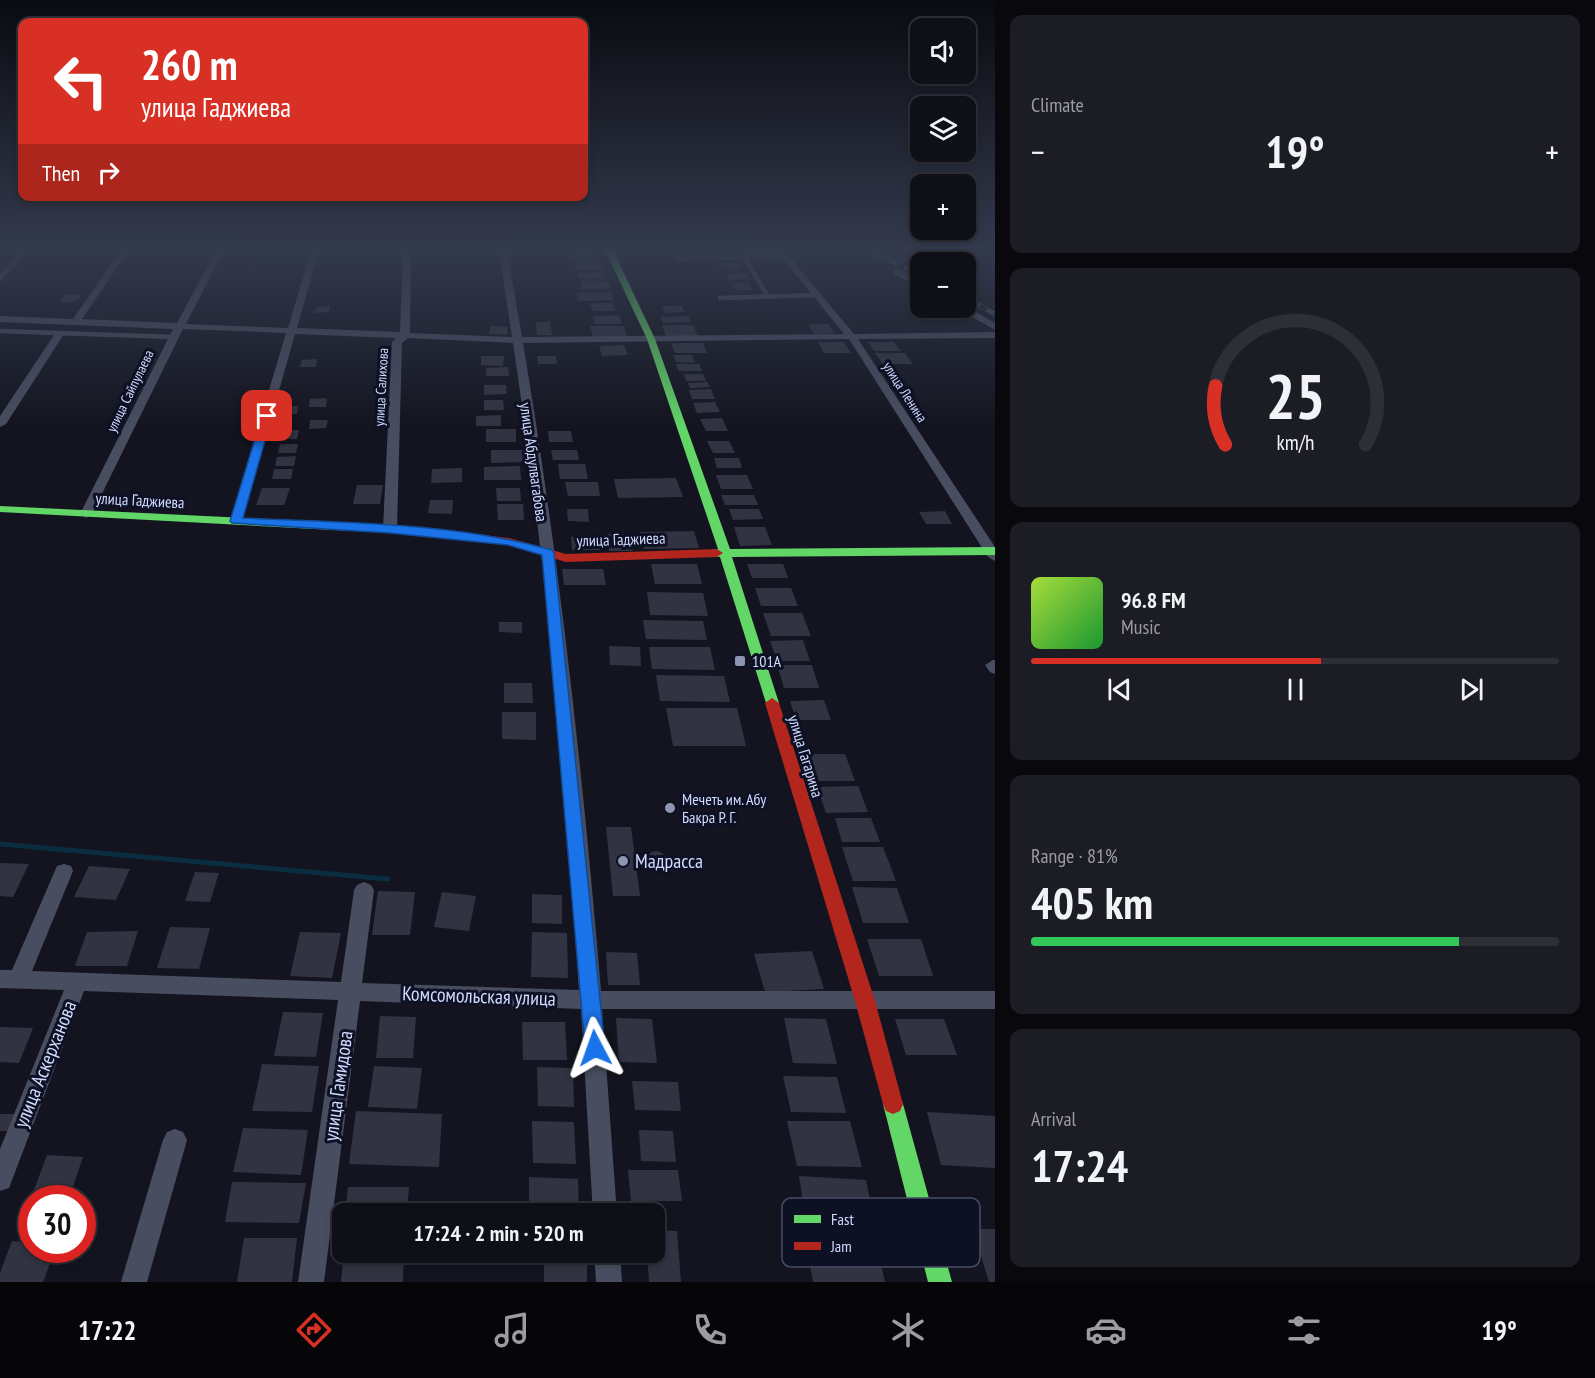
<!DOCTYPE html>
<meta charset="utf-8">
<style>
body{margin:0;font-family:"PT Sans Narrow",sans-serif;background:#1c1d24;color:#f1f3f6;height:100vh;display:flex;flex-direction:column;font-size:22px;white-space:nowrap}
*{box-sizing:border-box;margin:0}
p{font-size:20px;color:#9b9ca1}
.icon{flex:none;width:33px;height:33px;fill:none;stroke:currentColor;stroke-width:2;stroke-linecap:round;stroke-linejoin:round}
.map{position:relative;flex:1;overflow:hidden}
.sheet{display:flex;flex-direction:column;gap:15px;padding:15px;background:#08080d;width:600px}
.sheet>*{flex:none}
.hud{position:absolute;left:18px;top:18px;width:570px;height:183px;border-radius:12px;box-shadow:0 3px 9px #0003,0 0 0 2px #2e2f36;background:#d93025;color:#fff;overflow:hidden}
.fabs{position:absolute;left:910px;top:18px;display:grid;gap:12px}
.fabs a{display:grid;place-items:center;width:66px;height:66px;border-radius:12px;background:#0e0f17;box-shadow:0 3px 9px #0003,0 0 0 2px #2e2f36;font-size:30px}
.speed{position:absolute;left:18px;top:1185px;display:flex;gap:12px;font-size:30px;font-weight:700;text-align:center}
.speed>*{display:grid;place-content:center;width:78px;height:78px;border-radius:50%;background:#0e0f17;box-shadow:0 3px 9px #0003,0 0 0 2px #2e2f36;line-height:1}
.speed .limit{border:9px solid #d22;background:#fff;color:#111}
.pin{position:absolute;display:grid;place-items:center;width:51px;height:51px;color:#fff;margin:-26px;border-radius:12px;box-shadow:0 3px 9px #0006}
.me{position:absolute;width:66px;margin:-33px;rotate:356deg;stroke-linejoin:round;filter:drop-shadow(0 0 4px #0008)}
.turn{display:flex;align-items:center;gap:21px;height:126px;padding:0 24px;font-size:27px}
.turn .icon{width:78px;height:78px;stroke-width:2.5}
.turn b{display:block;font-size:42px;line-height:51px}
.then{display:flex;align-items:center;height:57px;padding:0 24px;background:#0003;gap:12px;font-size:22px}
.big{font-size:45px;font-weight:800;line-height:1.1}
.sheet .card{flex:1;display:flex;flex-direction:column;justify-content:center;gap:9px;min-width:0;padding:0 21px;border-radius:12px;background:#1c1d24}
.sheet .dial{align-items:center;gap:0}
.dial svg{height:156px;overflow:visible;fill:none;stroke:#2e2f36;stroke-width:7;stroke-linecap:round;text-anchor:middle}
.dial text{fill:#f1f3f6;stroke:none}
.song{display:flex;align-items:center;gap:18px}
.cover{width:72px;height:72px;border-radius:9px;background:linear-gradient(135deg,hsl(80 70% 55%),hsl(130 70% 35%))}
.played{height:6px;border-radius:3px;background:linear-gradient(90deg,#d93025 55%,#2e2f36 55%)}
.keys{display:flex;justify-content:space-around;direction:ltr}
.heat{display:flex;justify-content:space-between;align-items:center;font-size:33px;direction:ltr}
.charge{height:9px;border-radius:4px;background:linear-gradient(90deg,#34c759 81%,#2e2f36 0)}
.trip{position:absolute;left:332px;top:1203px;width:333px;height:60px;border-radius:12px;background:#0e0f17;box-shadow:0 3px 9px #0003,0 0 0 2px #2e2f36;font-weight:800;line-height:60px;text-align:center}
.menu{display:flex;height:96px;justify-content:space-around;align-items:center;background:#060609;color:#9b9ca1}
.menu .icon{width:42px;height:42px}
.menu .current{color:#d93025}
.menu b{font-size:27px;color:#f1f3f6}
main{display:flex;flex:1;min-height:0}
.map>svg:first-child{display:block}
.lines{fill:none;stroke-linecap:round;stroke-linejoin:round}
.stream{stroke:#0a2d40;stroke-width:5}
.building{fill:#313342}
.lane{stroke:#484e60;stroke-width:4.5}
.street{fill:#484e60;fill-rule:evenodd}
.fast{fill:#63d668;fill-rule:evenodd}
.jam{fill:#b3261e;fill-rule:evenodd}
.rail-casing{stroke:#3c585e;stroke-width:4.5}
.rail{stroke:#0e1124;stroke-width:3;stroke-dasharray:8;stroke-linecap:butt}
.route{fill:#1a73e8;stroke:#114b97;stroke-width:1.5}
.poi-dot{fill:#8e95b1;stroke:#0e1124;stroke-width:2}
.labels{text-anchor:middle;stroke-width:6;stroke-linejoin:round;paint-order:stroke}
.far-street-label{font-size:14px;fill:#d1daff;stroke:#0e1124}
.street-label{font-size:16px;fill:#d1daff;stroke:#0e1124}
.poi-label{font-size:16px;fill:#d1daff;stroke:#0e1124;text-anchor:start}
.near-poi-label{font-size:20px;fill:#d1daff;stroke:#0e1124;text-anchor:start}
.near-street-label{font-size:20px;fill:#d1daff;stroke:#0e1124}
.key{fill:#0e1124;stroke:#484d66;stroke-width:1.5}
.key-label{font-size:16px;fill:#d1daff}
</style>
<main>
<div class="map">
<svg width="995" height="1282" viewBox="0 0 995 1282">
<rect width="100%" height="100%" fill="#13141f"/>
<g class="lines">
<path class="stream" d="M0 844 388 879"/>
</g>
<g class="building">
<path d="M747 250H769L771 253 750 254Z"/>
<path d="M571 253H597L599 260H573Z"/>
<path d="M575 262H601L604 270H577Z"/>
<path d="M718 262H737L741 269H722Z"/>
<path d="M603 272 605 279H580L577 273Z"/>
<path d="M747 273 750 279 729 280 726 274Z"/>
<path d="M580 281H607L611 289 582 290Z"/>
<path d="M731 283H749L753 290H735Z"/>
<path d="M611 292 613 300 578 301 576 293Z"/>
<path d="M66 294 82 295 75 302H59Z"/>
<path d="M590 303H613L616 311H593Z"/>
<path d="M330 306 329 312 315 313 316 307Z"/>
<path d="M662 306H682L685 312 665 313Z"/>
<path d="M619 315 622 324H595L592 316Z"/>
<path d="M688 316 691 322 663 323 660 317Z"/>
<path d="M536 322H550L552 335H537Z"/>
<path d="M808 324H828L835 333 814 334Z"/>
<path d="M662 325H693L698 336H666Z"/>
<path d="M490 326 508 327 507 335 489 334Z"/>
<path d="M590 326H624L627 337H593Z"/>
<path d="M818 342H844L851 353H824Z"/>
<path d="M868 342H894L901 351H874Z"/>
<path d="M671 343H703L707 353H675Z"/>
<path d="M624 345 628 355 602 356 599 346Z"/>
<path d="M875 353H905L913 364H883Z"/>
<path d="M673 355H692L695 363 676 362Z"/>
<path d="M481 356H504L503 366 481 365Z"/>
<path d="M537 356H556L557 364H538Z"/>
<path d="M317 359 316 367H300L302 360Z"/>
<path d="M676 364H699L702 371H679Z"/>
<path d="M508 367 509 376H486V368Z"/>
<path d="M684 374H703L706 381H686Z"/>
<path d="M707 382 710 387 690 388 688 383Z"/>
<path d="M484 385H506L507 394 484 395Z"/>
<path d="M711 389 715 399H692L689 390Z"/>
<path d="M327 398 326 407H309L310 399Z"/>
<path d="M484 400H503L504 410H484Z"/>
<path d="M715 402 720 412 697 413 693 403Z"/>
<path d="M281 406H298L297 414 279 415Z"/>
<path d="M501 415V426H476V416Z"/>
<path d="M722 418 728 431H706L700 419Z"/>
<path d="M310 420H328L326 428 309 429Z"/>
<rect x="486" y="429" width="30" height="13"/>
<path d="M281 430H299L297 439H279Z"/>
<path d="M548 431H571L573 442H549Z"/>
<path d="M707 441H729L735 453H713Z"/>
<path d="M280 444H298L296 453H278Z"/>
<path d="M491 450H524L525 462 491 463Z"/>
<path d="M551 450H577L579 460H553Z"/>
<path d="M296 456 294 466H275L277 457Z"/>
<path d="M714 458H739L742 468H717Z"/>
<path d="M558 464H585L588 479H560Z"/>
<path d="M520 466 521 480H484V467Z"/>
<path d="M462 468V482L431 483 432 469Z"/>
<path d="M274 469H293L291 479H272Z"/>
<path d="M716 475H747L753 489H721Z"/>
<path d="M676 478 683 497 618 498 614 479Z"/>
<path d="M565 482H598L600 496H568Z"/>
<path d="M357 485H383L380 504H353Z"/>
<path d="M262 488H290L284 505H256Z"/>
<path d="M496 488H520L521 501H497Z"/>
<path d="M721 495H754L758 505H725Z"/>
<path d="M430 500H453L452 514 428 513Z"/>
<path d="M497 504H523L524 520H498Z"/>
<path d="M567 509H588L589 522 568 521Z"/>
<path d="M729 509H759L763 519 733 520Z"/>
<path d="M945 511 952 524H926L919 512Z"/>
<path d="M734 527H765L772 545 740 546Z"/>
<path d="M694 531 699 548 644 549 640 532Z"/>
<path d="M607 534H630L633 551H609Z"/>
<path d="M571 537H601L603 550H572Z"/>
<path d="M651 564H697L702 584H655Z"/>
<path d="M747 564H783L788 578H752Z"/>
<path d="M562 569H603L606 585H564Z"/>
<path d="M755 588H791L798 606H761Z"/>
<path d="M647 592 703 593 708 616 650 615Z"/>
<path d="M763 613H802L811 636H771Z"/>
<path d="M643 620 703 621 707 640 646 639Z"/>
<path d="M499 622H522V633L499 632Z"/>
<path d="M803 640 810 661H777L770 641Z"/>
<path d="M609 646 640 647 641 666 610 665Z"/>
<path d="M649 647H710L715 670 652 669Z"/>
<path d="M777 665H812L819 688H784Z"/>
<path d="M656 675 724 676 730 702 660 701Z"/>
<path d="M504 683H532L533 703H504Z"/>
<path d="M824 700 831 720H796L790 701Z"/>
<path d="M666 708H737L746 746H673Z"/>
<path d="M502 712H536V740L502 739Z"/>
<path d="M807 754H845L855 781H817Z"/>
<path d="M858 786 868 812 826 813 817 787Z"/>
<path d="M835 818H871L880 842H842Z"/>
<path d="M606 827H631L640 896H613Z"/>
<path d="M842 847H883L896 881H853Z"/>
<circle cx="656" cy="861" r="10"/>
<path d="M0 863 29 864 13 897 0 896Z"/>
<path d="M89 866 130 869 116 900 74 897Z"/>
<path d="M195 872 219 873 210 902 185 901Z"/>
<path d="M852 887 897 888 909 923H863Z"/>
<path d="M378 891 415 892 410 935H372Z"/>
<path d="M442 892 476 896 469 931 434 927Z"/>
<path d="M532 894 562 895V924L532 923Z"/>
<path d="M170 927 210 928 199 969 157 968Z"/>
<path d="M138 931 127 966H75L87 932Z"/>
<path d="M300 932 341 933 332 978 290 976Z"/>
<path d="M532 932 567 933 568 978 531 977Z"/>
<path d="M867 939H921L933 976H879Z"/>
<path d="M812 951 824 989 765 992 754 954Z"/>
<path d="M606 952 637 953 640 985H608Z"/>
<path d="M283 1012 323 1013 316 1057 274 1056Z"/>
<path d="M380 1016 416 1017 413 1058H376Z"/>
<path d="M616 1018 652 1019 657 1063 619 1062Z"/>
<path d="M784 1018 826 1019 837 1064 793 1063Z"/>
<path d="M895 1019H944L957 1055H906Z"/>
<path d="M522 1022H565L567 1060H523Z"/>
<path d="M0 1027 33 1028 19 1063 0 1062Z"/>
<path d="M262 1064 319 1066 312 1112 252 1111Z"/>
<path d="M374 1066 422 1068 417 1109 368 1107Z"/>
<path d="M537 1067 573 1068 574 1107 538 1106Z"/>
<path d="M783 1076 837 1077 846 1113 791 1112Z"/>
<path d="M632 1081 678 1082 681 1111 635 1110Z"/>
<path d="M356 1111 442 1114 439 1167 349 1164Z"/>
<path d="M927 1112 995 1116V1168L941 1165Z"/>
<path d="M0 1114H16L9 1131H0Z"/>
<path d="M532 1121 574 1122 576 1164 533 1163Z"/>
<path d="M787 1121H850L862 1167 797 1166Z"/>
<path d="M243 1128 308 1130 301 1175 233 1172Z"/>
<path d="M639 1130 673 1131 676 1162 641 1161Z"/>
<path d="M47 1155 83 1157 69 1198H31Z"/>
<path d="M628 1170H678L682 1201H631Z"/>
<path d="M799 1176 866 1180 877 1233 807 1229Z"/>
<path d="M529 1177 578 1179 579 1214H529Z"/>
<path d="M232 1182 306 1183 299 1223 225 1222Z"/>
<path d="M348 1187H409L407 1214H345Z"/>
<path d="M973 1229H995V1282H989Z"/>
<path d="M654 1230 677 1231 681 1282H649L647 1252H654Z"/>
<path d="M244 1238H297L292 1282H237Z"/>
<path d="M12 1241 32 1242V1250H55L43 1282H0V1273Z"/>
<path d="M807 1249 878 1251 885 1282H813Z"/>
<path d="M344 1252H404L403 1282H341Z"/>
<rect x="544" y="1252" width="43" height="30"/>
</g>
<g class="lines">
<g class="lane">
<path d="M744 257 767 295"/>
<path d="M678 259 786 256"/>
<path d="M720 298 816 295"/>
<path d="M0 331 174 337"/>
</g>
<g class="street">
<path d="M22 250H30L0 282V274Z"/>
<path d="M121 250H129L82 319 177 323 216 250H224L186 324 288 328 311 250H319L297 328 400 332 403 250H411L410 333 512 337 499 250H507L522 337 844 334 776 250H784L854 334 995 332V338L858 339 995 547V561L988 557 849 339 523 343C559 557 583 774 601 991H995V1009H602L617 1214H593L581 1009 360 1001 324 1282H298L338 1000 84 991 9 1188 0 1191V1149L64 990 0 988V970H12L57 866 64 864 71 866 73 871 32 971 341 982 354 890 357 885 364 882 371 885 374 890 362 983 579 990C566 774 545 557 513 343L408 338 402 343 397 529 390 533 383 529 392 342 396 338 295 334 242 521 236 525 230 521 286 333 183 329 92 514 86 518 80 514 173 329 0 322V316L73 319Z"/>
<path d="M894 270H900L921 281V288L894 274Z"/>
<path d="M966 306 995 323V330L957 308Z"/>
<path d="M56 332 64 334 6 424 0 427V416Z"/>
<path d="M993 660H995V674L990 672 985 665Z"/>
<path d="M175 1129 183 1132 187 1140 147 1282H121L163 1140 167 1132Z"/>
<path d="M594 1252H620L622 1282H596Z"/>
</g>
<g class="fast">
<path d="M605 250H613L655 339 730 549 995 547V555L732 557 779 703 772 708 767 706 720 557 713 556 711 553 718 549 647 339Z"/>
<path d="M0 506 390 525 437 530 443 534 437 538 390 533 0 512Z"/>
<path d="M893 1094 900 1097 903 1104 952 1282H928L883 1104 886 1097Z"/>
</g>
<g class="jam">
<path d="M437 530 509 538 566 554 717 549 723 553 717 557 566 562 508 545 433 537 431 534Z"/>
<path d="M772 698 779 703 875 1001 903 1104 900 1111 893 1114 886 1111 883 1104 855 1001 765 703Z"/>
</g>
<g class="rail-casing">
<g id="rail">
<path d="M868 250 921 275"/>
<path d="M966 298 995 314"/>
</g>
</g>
<use href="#rail" class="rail"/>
</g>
<linearGradient id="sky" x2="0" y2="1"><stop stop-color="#0a0b11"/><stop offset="0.58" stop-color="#333a4d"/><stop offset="1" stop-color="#333a4d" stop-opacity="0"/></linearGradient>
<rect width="995" height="429" fill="url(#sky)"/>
<path class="route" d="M267 412 272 416 243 518C345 523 453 522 552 550L554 553 605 1048 602 1054 595 1057 588 1054 585 1048 542 555 508 545 390 533 232 523 230 521 262 416Z"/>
<g class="poi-dot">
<rect x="734" y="655" width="12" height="12" rx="3"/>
<circle cx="670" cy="808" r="6"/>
<circle cx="623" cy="861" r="6"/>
</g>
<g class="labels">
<g class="far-street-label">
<text transform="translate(381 387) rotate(-87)" y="5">улица Салихова</text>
<text transform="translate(130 391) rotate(-64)" y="5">улица Сайпулаева</text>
<text transform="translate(905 392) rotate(57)" y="5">улица Ленина</text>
</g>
<g class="street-label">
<text transform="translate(534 462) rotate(82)" y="6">улица Абдулвагабова</text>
<text transform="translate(140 500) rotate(3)" y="6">улица Гаджиева</text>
<text transform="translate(621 539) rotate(-2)" y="6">улица Гаджиева</text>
<text transform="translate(806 756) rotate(73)" y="6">улица Гагарина</text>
</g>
<g class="poi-label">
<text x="752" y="667">101А</text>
<text x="682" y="805">Мечеть им. Абу<tspan x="682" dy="18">Бакра Р. Г.</tspan></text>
</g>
<g class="near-poi-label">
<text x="635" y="868">Мадрасса</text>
</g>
<g class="near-street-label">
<text transform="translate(479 996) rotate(2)" y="7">Комсомольская улица</text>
<text transform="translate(45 1064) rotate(-68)" y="7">улица Аскерханова</text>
<text transform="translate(338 1086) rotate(-82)" y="7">улица Гамидова</text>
</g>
</g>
<rect x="782" y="1198" width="198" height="69" rx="9" class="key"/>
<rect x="794" y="1215" width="27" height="8" fill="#63d668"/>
<rect x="794" y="1242" width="27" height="8" fill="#b3261e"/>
<g class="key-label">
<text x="831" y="1225">Fast</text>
<text x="831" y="1252">Jam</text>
</g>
</svg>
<div class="fabs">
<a><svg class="icon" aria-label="sound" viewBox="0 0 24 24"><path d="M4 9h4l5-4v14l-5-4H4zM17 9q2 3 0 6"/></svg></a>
<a><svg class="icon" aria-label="layers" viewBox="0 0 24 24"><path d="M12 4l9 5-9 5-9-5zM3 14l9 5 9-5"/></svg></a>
<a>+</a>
<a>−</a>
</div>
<div class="speed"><div class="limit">30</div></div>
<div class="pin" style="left:267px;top:416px;background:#d93025"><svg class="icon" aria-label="arrive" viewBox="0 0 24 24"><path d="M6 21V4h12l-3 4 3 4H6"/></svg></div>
<svg class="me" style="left:595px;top:1048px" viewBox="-20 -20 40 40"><path d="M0-17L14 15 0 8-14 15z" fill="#1a73e8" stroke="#fff" stroke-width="4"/></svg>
<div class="trip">17:24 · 2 min · 520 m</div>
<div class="hud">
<div class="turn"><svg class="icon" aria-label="left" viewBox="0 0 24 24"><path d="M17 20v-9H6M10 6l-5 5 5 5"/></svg><div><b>260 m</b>улица Гаджиева</div></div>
<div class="then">Then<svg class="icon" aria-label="right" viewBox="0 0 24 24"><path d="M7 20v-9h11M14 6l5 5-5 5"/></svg></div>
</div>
</div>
<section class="sheet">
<div class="card"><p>Climate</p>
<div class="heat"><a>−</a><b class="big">19°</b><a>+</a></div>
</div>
<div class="card dial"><svg viewBox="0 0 100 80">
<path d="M14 69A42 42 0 1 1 86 69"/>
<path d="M14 69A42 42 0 0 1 9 39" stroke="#d93025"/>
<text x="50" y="56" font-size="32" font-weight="700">25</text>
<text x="50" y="72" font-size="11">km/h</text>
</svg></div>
<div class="card">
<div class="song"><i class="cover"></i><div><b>96.8 FM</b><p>Music</p></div></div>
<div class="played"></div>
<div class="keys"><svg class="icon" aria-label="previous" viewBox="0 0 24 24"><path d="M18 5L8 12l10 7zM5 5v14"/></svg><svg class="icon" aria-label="pause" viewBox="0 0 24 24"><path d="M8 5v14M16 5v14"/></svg><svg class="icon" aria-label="next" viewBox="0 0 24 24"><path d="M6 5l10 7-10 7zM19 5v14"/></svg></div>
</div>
<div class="card"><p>Range · 81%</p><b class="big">405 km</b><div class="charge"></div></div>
<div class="card"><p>Arrival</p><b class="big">17:24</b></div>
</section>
</main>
<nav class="menu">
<b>17:22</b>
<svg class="icon current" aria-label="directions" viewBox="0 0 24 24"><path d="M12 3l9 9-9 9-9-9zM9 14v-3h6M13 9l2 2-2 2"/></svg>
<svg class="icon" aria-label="music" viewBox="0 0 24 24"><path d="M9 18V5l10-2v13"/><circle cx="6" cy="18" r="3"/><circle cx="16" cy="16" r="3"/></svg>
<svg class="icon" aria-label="phone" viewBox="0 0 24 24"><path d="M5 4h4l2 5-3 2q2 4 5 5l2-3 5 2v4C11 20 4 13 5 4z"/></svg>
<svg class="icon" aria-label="climate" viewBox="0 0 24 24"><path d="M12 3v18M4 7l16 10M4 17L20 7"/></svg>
<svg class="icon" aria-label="car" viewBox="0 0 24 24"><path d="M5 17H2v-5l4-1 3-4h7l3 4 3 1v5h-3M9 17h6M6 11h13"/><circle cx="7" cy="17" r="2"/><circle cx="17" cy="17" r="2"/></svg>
<svg class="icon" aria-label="filters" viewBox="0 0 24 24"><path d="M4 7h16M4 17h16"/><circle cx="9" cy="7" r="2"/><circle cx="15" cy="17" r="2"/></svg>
<b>19°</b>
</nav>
